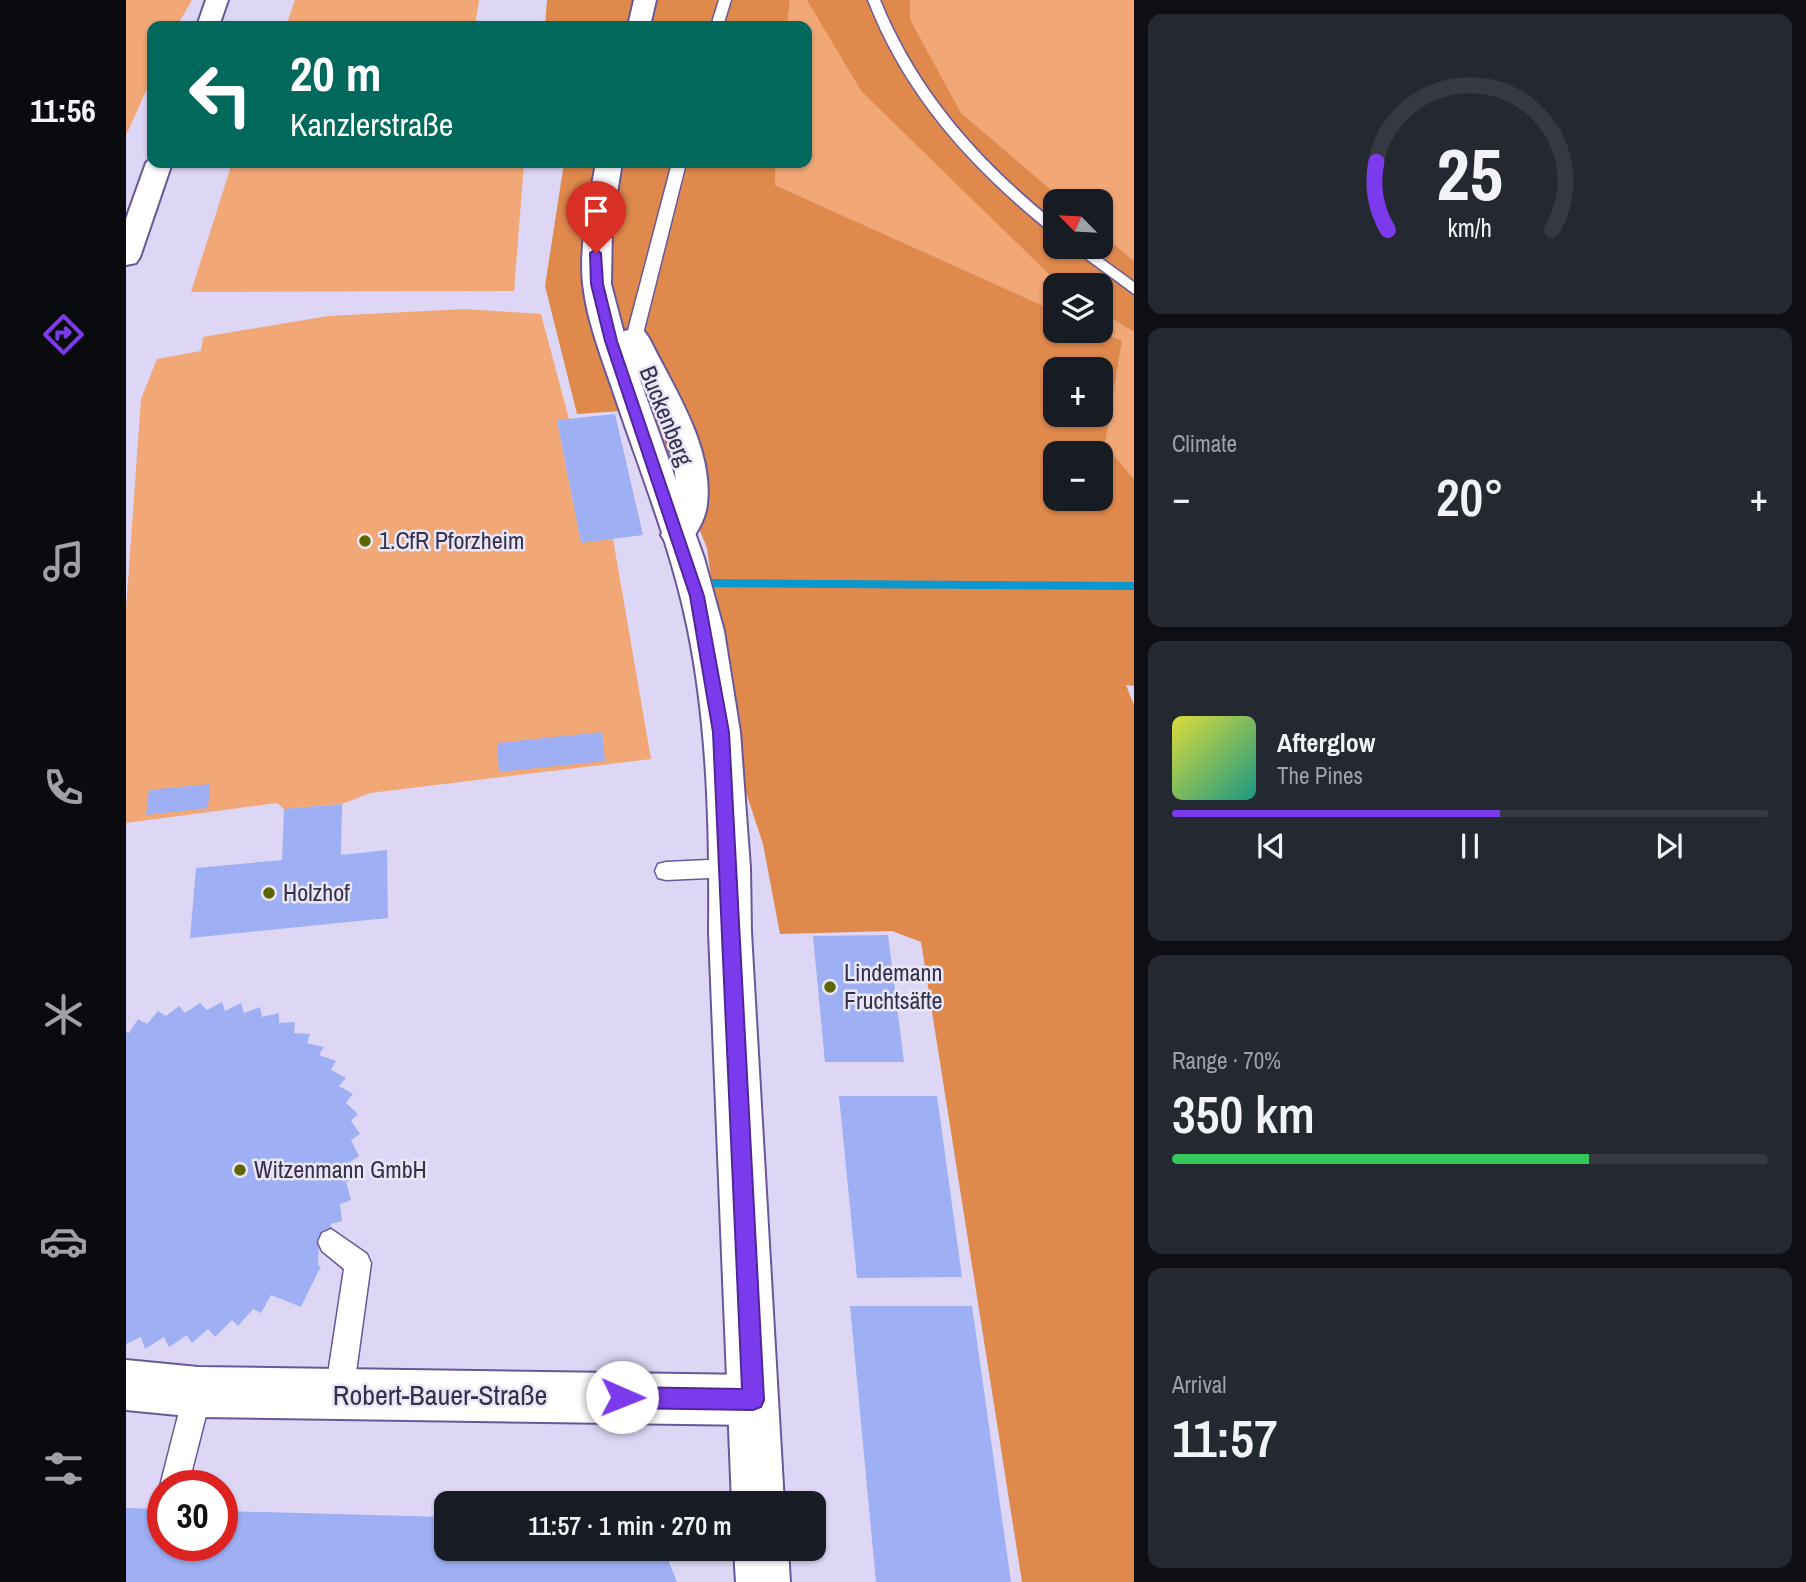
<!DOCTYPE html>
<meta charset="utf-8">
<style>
body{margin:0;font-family:"Archivo Narrow",sans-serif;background:#242831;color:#f1f3f6;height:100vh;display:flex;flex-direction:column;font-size:26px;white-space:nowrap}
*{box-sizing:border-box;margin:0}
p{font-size:23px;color:#9ea1a6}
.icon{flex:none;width:38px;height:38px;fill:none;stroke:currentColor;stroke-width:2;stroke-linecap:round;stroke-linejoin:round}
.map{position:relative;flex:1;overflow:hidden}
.drawer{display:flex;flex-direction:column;gap:14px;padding:14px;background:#0d0f14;width:672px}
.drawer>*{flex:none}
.guide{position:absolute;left:21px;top:21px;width:665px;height:147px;border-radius:14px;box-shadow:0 2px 5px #0004;background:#00695c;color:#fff;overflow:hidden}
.needle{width:46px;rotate:294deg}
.buttons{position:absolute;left:917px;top:189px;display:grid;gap:14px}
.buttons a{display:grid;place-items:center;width:70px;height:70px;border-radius:14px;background:#171b24;box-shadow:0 2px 5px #0004;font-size:35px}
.speed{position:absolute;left:21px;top:1470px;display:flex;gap:14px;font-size:35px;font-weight:700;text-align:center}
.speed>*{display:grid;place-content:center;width:91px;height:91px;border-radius:50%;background:#171b24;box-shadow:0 2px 5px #0004;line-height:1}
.speed .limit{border:10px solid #d22;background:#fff;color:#111}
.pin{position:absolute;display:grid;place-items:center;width:60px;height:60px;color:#fff;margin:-72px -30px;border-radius:50% 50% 50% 0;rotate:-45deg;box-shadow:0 0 7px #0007}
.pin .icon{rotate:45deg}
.me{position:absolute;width:77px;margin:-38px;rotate:91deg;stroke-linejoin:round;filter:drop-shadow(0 0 5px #0008)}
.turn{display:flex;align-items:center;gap:24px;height:147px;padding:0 28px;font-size:32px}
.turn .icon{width:91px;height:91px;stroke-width:2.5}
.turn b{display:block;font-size:49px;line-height:60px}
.big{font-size:52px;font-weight:600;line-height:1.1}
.drawer .card{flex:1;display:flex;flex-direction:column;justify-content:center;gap:10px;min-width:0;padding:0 24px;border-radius:14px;background:#242831}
.drawer .dial{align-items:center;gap:0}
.dial svg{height:182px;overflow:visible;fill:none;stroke:#363941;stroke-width:7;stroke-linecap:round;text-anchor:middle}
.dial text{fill:#f1f3f6;stroke:none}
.song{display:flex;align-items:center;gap:21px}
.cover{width:84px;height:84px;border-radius:10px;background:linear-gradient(135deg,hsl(60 70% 55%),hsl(170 70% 35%))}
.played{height:7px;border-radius:4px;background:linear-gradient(90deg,#7c3aed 55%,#363941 55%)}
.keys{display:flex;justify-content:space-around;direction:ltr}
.heat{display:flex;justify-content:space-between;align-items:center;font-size:38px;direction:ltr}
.charge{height:10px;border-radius:5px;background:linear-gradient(90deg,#34c759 70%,#363941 0)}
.trip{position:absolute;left:308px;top:1491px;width:392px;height:70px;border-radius:14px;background:#171b24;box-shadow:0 2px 5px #0004;font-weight:600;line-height:70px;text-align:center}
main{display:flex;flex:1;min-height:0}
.menu{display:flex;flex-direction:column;width:126px;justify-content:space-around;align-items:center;background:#090b0e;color:#9ea1a6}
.menu .icon{width:49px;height:49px}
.menu .on{color:#7c3aed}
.menu b{font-size:32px;color:#f1f3f6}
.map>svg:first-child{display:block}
.green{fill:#f1a776}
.forest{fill:#e0894d;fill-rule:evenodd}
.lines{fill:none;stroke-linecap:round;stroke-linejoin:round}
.stream{fill:#0a98ce;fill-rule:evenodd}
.building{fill:#9faff4}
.service-casing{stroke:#685898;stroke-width:3}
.minor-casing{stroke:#685898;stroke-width:4}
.secondary-casing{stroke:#685898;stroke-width:4}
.service{fill:#fff;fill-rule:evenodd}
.minor{fill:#fff;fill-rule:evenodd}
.secondary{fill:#fff;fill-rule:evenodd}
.route{fill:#7c3aed;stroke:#51269a;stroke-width:2}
.poi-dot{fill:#606604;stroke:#e9e7f6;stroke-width:2.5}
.labels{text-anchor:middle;stroke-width:5;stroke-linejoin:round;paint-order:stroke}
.street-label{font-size:24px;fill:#36304c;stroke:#e9e7f6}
.poi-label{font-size:24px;fill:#36304c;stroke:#e9e7f6;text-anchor:start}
.near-street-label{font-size:28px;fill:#36304c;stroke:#e9e7f6}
</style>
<main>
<nav class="menu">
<b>11:56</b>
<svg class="icon on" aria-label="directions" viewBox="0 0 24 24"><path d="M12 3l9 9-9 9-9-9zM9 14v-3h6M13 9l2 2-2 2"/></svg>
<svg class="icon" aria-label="music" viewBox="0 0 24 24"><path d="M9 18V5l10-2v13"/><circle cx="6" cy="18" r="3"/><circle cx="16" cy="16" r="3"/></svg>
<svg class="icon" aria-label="phone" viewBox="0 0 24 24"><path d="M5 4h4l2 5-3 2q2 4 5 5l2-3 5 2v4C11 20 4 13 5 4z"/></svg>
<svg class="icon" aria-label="climate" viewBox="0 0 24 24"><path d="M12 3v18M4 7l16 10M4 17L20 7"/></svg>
<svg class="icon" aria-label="car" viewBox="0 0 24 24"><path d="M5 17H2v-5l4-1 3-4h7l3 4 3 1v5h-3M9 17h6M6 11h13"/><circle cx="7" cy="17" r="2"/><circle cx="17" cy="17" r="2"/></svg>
<svg class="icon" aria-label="filters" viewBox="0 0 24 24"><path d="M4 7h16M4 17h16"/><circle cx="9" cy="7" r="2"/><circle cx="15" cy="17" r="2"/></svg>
</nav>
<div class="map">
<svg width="1008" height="1582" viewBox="0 0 1008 1582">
<rect width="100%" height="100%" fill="#ddd7f5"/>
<g class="green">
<path d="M0 0H66L51 26H26V78L0 135Z"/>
<path d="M169 0H353L349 26H160Z"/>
<path d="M664 0H687L935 285H929V311L649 185 650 163H681V26H661Z"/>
<path d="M784 0H1008V261L975 233V201H938L835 114 784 19Z"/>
<path d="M106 163H398L388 291 65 292Z"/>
<path d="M339 309 415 314 443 419 431 421 455 542 487 539 525 759 244 793 216 804 158 809 151 803 0 823V610L15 399 31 359 75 351 77 337 202 316Z"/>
<path d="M975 312 1008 332V479L979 445 996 341 974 331Z"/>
</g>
<g class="forest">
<path d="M421 0H664L661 26H419Z"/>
<path d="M681 0H784V19L835 113 938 201H929V247H975V233L1008 261V332L975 312V285H934L736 92Z"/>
<path d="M438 163H650L649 185 929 311V331H974L996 341 979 445 1008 479V686L1000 685 1008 705V1582H896L795 942 766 931 654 934 637 844 609 759 581 548 524 409 451 414 419 286ZM929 369H975V415H929ZM929 453H975V499H929Z"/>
</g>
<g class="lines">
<path class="stream" d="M578 579 1008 582V590L578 587 573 583Z"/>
</g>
<g class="building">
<path d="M489 414 517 535 455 543 431 420Z"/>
<path d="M476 732 479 761 373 772 371 743Z"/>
<path d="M84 784 82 808 20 815 23 790Z"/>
<path d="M216 804 215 855 261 850 262 918 64 938 70 868 156 860 158 809Z"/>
<path d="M762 935 778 1062H699L687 936Z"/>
<path d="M96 1002 99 1011 115 1003 118 1013 134 1007 136 1017 153 1013V1023L169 1022 168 1033 184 1034 181 1043 198 1047 193 1055 210 1061 205 1070 220 1078 213 1086 227 1094 220 1103 232 1114 225 1121 234 1134 225 1140 233 1156 224 1162 231 1177 220 1182 225 1200 214 1204 216 1221 205 1224V1242L193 1244 192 1265 195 1266 175 1307 145 1295 135 1313 127 1309 112 1326 106 1320 89 1337 82 1329 66 1343 61 1335 43 1347 38 1337 19 1349 15 1337 0 1344V1032L3 1033 12 1019 21 1024 32 1011 40 1016 53 1006 59 1013 74 1003 81 1010Z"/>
<path d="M713 1096H811L836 1277 731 1278Z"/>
<path d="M724 1306H846L885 1582H750Z"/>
<path d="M0 1508 37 1509V1545H96V1511L320 1517V1549H538L551 1582H0Z"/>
</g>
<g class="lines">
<g class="service-casing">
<g id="service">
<path d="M593 0H605L597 26H585Z"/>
<path d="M742 0H754C791 91 853 161 929 222V233L924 232C845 168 779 96 742 0Z"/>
<path d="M546 163H560L516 338 508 343 500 338Z"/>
<path d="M944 247H960L1008 282V294Z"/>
<path d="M604 859 612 861 615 868 612 875 604 877 540 880 532 878 529 871 532 864 540 862Z"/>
<path d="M205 1229 241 1254 245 1263 227 1394 223 1404 213 1408 203 1404 199 1394 218 1269 196 1251 192 1242 196 1233Z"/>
<path d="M72 1378 82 1382 86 1392 62 1486H37V1493L34 1486 58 1392 62 1382Z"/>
</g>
</g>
<g class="minor-casing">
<g id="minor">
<path d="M80 0H102L93 26H71Z"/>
<path d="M26 157V163H46L14 257 10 263 0 265V219L20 163Z"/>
<path d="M508 329 518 331 523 338C547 387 588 447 581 504 580 518 571 532 564 543L552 547 540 543 535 535C540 526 547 516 549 505 558 449 516 387 493 338L498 331Z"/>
<path d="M0 1360 72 1367 627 1375 645 1382 652 1400 645 1418 627 1425 72 1417 0 1410Z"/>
</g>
</g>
<g class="secondary-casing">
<g id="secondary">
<path d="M508 0H530L524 26H502Z"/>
<path d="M470 163H496L486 223 485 284 500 341 578 558 598 631 614 732 624 868 625 932 658 1503H606L583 932C584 832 582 728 562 630 546 550 515 474 489 397 477 361 461 322 457 284 453 245 463 202 470 163Z"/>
<path d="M608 1549H662L664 1582H610Z"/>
</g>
</g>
<use href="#service" class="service"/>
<use href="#minor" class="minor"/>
<use href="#secondary" class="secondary"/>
</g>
<path class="route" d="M470 249 475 253 477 284 491 341 578 596 603 732 638 1400 635 1407 627 1410 496 1408 489 1404 486 1397 489 1390 496 1387 616 1389 587 732 564 596 479 341 465 284 464 253Z"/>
<g class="poi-dot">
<circle cx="239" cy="541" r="7"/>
<circle cx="143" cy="893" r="7"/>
<circle cx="704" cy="987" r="7"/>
<circle cx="114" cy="1170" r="7"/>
</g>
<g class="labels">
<g class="street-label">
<text transform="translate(540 416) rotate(68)" y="8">Buckenberg</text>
</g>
<g class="poi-label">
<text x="253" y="549">1.CfR Pforzheim</text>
<text x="157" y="901">Holzhof</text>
<text x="718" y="981">Lindemann<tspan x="718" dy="28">Fruchtsäfte</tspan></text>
<text x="128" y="1178">Witzenmann GmbH</text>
</g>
<g class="near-street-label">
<text x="314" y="1405">Robert-Bauer-Straße</text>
</g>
</g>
</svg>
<div class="buttons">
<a><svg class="needle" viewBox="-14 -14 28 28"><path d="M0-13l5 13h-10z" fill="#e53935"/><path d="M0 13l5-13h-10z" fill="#9ea1a6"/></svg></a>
<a><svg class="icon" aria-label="layers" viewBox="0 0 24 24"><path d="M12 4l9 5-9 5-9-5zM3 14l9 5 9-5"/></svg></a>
<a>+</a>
<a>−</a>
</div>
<div class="speed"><div class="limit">30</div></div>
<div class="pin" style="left:470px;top:253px;background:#d93025"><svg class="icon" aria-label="arrive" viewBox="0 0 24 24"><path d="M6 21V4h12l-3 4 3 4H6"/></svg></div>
<svg class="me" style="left:496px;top:1397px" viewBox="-20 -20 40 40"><circle r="19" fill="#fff"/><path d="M0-13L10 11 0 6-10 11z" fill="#7c3aed"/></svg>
<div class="trip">11:57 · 1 min · 270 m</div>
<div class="guide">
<div class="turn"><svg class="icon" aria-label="left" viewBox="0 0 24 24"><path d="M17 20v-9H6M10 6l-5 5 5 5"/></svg><div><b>20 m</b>Kanzlerstraße</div></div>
</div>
</div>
<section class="drawer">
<div class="card dial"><svg viewBox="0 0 100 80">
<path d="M14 69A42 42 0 1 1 86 69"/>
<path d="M14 69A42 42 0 0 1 9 39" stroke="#7c3aed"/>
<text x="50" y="56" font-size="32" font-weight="700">25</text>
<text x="50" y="72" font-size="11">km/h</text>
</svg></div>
<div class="card"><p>Climate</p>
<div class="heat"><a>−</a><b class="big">20°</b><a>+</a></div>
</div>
<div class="card">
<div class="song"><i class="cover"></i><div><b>Afterglow</b><p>The Pines</p></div></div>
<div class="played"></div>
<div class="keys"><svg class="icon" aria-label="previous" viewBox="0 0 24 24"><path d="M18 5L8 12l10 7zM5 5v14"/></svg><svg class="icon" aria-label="pause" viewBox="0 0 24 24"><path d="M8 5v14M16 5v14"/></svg><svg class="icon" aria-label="next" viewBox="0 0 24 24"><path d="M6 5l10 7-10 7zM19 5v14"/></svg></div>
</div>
<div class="card"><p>Range · 70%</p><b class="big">350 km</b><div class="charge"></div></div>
<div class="card"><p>Arrival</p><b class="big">11:57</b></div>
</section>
</main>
